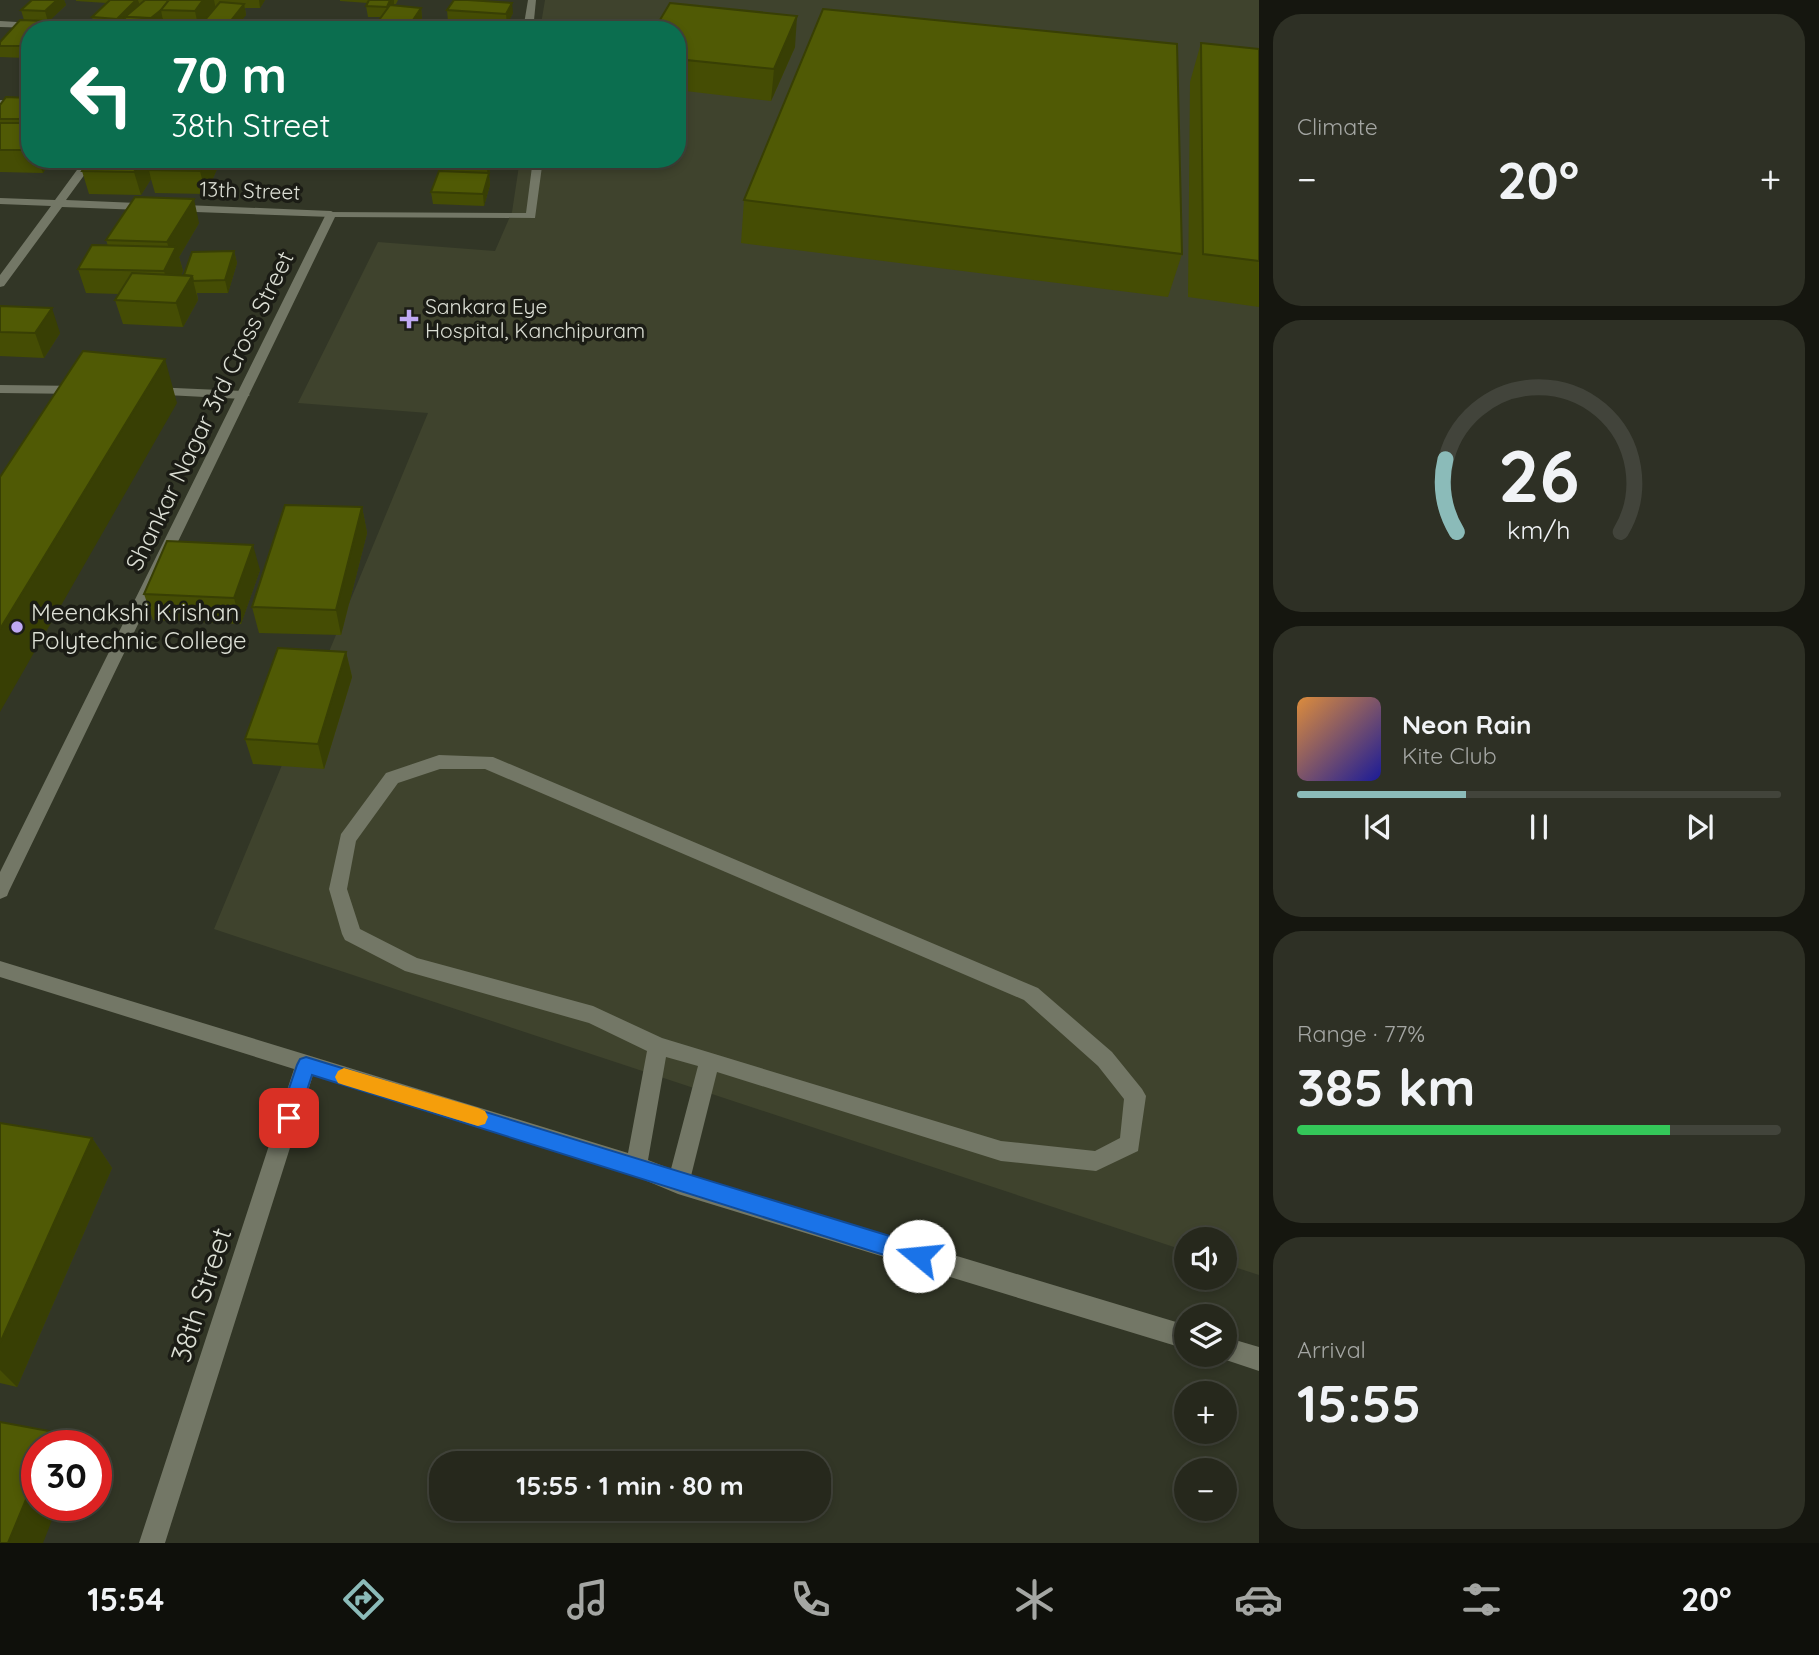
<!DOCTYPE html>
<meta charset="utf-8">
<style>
body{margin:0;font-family:Quicksand,sans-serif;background:#2e3025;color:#f1f3f6;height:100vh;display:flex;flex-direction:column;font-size:26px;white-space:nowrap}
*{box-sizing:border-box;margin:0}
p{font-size:23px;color:#a4a6a3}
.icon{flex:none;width:38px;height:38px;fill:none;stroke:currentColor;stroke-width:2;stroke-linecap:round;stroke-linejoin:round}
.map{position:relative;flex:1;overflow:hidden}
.side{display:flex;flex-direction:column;gap:14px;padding:14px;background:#15160f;width:560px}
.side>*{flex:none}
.guide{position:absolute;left:21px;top:21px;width:665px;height:147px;border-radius:28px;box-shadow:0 4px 10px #0003,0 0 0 2px #42443b;background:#0b6e4f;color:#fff;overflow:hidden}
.controls{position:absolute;left:1174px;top:1227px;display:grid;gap:14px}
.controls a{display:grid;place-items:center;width:63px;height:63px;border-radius:50%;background:#26281c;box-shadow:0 4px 10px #0003,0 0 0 2px #42443b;font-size:35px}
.speed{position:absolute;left:21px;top:1430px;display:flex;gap:14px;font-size:35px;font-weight:700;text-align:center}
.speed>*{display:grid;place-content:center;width:91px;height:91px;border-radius:50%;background:#26281c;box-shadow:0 4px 10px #0003,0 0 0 2px #42443b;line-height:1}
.speed .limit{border:10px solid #d22;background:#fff;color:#111}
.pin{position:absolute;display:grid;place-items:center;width:60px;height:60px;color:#fff;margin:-30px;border-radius:14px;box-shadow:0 4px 10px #0006}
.me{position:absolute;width:77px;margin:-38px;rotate:287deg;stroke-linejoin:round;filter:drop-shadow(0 0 5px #0008)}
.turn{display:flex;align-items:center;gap:24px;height:147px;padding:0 35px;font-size:32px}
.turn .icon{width:91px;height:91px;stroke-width:2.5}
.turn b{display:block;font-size:49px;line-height:60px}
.big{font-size:52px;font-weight:700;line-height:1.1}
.side .widget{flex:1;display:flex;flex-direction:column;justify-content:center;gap:10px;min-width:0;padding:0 24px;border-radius:28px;background:#2e3025}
.side .dial{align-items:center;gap:0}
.dial svg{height:182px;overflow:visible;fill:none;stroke:#42443b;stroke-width:7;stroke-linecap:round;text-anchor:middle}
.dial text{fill:#f1f3f6;stroke:none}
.song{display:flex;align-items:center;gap:21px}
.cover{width:84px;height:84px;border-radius:10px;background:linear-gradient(135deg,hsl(30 70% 55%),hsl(240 70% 35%))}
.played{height:7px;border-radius:4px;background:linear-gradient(90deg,#8bbbb9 35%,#42443b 35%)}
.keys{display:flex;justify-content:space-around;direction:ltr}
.heat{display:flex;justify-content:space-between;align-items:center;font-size:38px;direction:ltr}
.charge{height:10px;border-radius:5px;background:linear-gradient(90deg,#34c759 77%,#42443b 0)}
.trip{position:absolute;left:429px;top:1451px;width:402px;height:70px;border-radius:28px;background:#26281c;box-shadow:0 4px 10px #0003,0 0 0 2px #42443b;font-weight:700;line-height:70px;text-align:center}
.dock{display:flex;height:112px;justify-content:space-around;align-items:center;background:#0f100b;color:#a4a6a3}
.dock .icon{width:49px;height:49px}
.dock .on{color:#8bbbb9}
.dock b{font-size:32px;color:#f1f3f6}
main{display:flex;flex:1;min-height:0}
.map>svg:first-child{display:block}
.built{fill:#3f432d}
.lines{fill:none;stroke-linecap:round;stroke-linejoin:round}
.street{fill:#737766;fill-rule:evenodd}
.secondary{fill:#737766;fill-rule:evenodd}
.wall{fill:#454d04}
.shaded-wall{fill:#383f04}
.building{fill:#505a05;stroke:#383f04;stroke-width:2}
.route{fill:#1a73e8;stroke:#114b97;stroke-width:2}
.slow{fill:#f59e0b}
.poi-dot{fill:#bfa9f4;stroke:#1b1c15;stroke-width:2.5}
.labels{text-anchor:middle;stroke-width:7;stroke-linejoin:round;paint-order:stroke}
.far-street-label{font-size:21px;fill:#dcdfd5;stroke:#1b1c15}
.far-poi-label{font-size:21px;fill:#dcdfd5;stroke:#1b1c15;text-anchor:start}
.street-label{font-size:24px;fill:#dcdfd5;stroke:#1b1c15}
.poi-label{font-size:24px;fill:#dcdfd5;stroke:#1b1c15;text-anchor:start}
.near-street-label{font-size:28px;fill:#dcdfd5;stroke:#1b1c15}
</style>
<main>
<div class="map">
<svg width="1259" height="1543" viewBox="0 0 1259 1543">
<rect width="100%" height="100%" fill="#323626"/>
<path class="built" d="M545 0H1259V1275L1225 1264V1239H1186V1251L214 929 428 413 298 403 378 242 495 251 512 212 520 159H677V30H540Z"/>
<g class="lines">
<g class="street">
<path d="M0 21 102 27 106 30 0 27Z"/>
<path d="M0 100 30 101V107L0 106Z"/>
<path d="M85 159H96L66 200 331 211 337 214 331 217 62 207 4 286 0 287V275L51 206 0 204V198L55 200Z"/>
<path d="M0 385 82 386 89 390 82 394 0 393Z"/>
<path d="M152 387 243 391 250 395 243 399 147 394 145 391Z"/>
<path d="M439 755 493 757 1038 988 1112 1052 1142 1089 1146 1096 1138 1151 1096 1171 1001 1161 717 1072 691 1176 1186 1325V1349L678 1194 635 1176 313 1075 165 1543H139L294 1069 0 977V961L628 1153 647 1051 589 1023 405 971 345 940 342 934 329 889 341 834 386 773ZM440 769H485L1024 1000 1098 1066 1124 1099 1120 1138 1095 1151 1001 1141 662 1038 593 1006 417 958 360 929 347 889 356 841 398 783ZM666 1057 698 1066 671 1169 648 1160Z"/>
<path d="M1225 1337 1259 1347V1371L1217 1357 1215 1354H1225Z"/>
</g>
<g class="secondary">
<path d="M528 0H536L533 30H523Z"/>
<path d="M533 159H543L535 218 335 217 9 891 7 896 0 899V872L327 212 526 213Z"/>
</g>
</g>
<g class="wall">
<path d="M32 0H64L66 5 48 22H45L48 30H30L26 58 0 57V42L24 20 21 10Z"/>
<path d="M76 0H265L260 8H245L246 15 234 30H165L163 21 162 23 163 30H114L95 28 92 17 107 3 76 1Z"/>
<path d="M340 0H398L396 4H394V6L421 8 422 18 415 30H375L374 27 381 17H368L366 6 368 3 340 1Z"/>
<path d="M447 10 513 13 507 24 448 21Z"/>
<path d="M677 30 795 47 771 101 677 90Z"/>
<path d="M1201 43 1259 49V307L1188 297 1190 82Z"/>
<path d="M30 98V159H52L43 173 0 172V105Z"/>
<path d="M89 159H221V160L206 194 155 193 151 179 141 195 89 194 82 171Z"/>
<path d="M491 162 489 175 490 185 484 206 433 204 431 192 443 171 442 169Z"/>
<path d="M744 200 1182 254 1168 297 741 243Z"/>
<path d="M199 223 179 257 183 271 181 275H184L234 251 237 263 228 293H197L198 300 183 327 123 324 115 300 119 294 86 293 78 269 108 246 106 240Z"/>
<path d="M0 306 60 333 44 358 0 356Z"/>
<path d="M362 507 367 533 341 635 259 633 252 607Z"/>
<path d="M260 570 241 624 153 620 144 594Z"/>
<path d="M346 652 352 677 324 769 253 764 245 739Z"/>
<path d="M0 1123 92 1138 112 1168 17 1387 0 1383Z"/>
</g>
<g class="shaded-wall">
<path d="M57 0H64L66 5 48 22 45 11Z"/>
<path d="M136 0H138L141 9 125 17 126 23 120 30 117 19Z"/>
<path d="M203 0H214L216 10 204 21 205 26 202 30H199L195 11Z"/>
<path d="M259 0H265L260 8Z"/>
<path d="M390 0H394V5L388 18 387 7Z"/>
<path d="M512 3 513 13 507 24 506 14Z"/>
<path d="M244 4 246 15 234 30H230L229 23Z"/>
<path d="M421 8 422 18 415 30H407Z"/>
<path d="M161 10 163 21 162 23 163 30H151L150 19Z"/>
<path d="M797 16 795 47 771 101 774 69Z"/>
<path d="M45 21 48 30H37Z"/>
<path d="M30 38V53L26 58 23 46Z"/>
<path d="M38 159H52L43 173Z"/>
<path d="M142 159H161L149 170 151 179 141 195 134 172Z"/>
<path d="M206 159H221V160L206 194 200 171Z"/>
<path d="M489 159H491V162L489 175 490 185 484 206 483 194 488 177 487 169Z"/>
<path d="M194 199 199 223 179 257 183 271 171 295 164 271 171 257 167 242Z"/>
<path d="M234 251 237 263 228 293 225 280Z"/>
<path d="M192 276 198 300 183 327 176 303Z"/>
<path d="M52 308 60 333 44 358 35 333Z"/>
<path d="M165 359 177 403 0 712V629Z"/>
<path d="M362 507 367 533 341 635 336 610Z"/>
<path d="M253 545 260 570 241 624 234 598Z"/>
<path d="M346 652 352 677 324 769 318 744Z"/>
<path d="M92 1138 112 1168 17 1387 0 1370V1343Z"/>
<path d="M54 1432 68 1446H48Z"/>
<path d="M37 1473V1505H58L43 1543H8Z"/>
</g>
<g class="building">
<path d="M32 0H57L45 11 21 10Z"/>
<path d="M110 0H136L117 19 92 17Z"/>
<path d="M145 0H169L161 10 151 18 125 17Z"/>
<path d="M169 0H203L195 11 161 10Z"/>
<path d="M369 0H390L387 7 366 6Z"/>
<path d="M454 0H468L512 3 506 14 447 10Z"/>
<path d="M220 2 244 4 229 23 204 21Z"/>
<path d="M670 3 797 16 774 69 677 59V30H654Z"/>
<path d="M390 5 421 8 407 29 374 27Z"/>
<path d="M823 9 1177 44 1182 254 744 200Z"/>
<path d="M126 17 161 19 151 30H114Z"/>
<path d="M20 20 45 21 37 30H30V38L23 46H0V42Z"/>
<path d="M458 24 495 26 493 30H454Z"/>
<path d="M186 26 208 27 206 30H182Z"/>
<path d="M1201 43 1259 49V261L1203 254Z"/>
<path d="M6 97 30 98V119H0V105Z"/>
<rect x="0" y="123" width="30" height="27"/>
<path d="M89 159H142L134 172 82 171Z"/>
<path d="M155 159H206L200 171 149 170Z"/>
<path d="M445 159H489L487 169H442Z"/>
<path d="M439 171 489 173 483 194 431 192Z"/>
<path d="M135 197 194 199 167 242 106 240Z"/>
<path d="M92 245 176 247 164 271 78 269Z"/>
<path d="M234 251 225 280 193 281 192 276 184 275 192 252Z"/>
<path d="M132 273 192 276 176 303 115 300Z"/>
<path d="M0 306 52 308 35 333 0 332Z"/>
<path d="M83 351 165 359 0 629V477Z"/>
<path d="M285 505 362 507 336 610 252 607Z"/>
<path d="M167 541 253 545 234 598 144 594Z"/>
<path d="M278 648 346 652 318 744 245 739Z"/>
<path d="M0 1123 92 1138 0 1343Z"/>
<path d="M0 1422 54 1432 48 1446H37V1473L8 1543H0Z"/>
</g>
<path class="route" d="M306 1057 919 1245 926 1248 929 1256 926 1263 919 1266 312 1075 296 1124 289 1127 282 1124 279 1118 297 1065 300 1059Z"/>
<path class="slow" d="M344 1068 478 1108 485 1111 488 1117 485 1124 478 1126 344 1085 338 1083 335 1077 338 1071Z"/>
<g class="poi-dot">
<path d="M405.5 308.5h7v7h7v7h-7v7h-7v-7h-7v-7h7z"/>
<circle cx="17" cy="627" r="7"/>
</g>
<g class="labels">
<g class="far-street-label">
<text transform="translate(250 191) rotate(2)" y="7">13th Street</text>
</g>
<g class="far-poi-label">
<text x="425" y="314">Sankara Eye<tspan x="425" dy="24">Hospital, Kanchipuram</tspan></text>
</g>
<g class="street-label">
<text transform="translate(210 411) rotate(-64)" y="8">Shankar Nagar 3rd Cross Street</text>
</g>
<g class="poi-label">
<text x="31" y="621">Meenakshi Krishan<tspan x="31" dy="28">Polytechnic College</tspan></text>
</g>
<g class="near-street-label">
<text transform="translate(201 1295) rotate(-72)" y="10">38th Street</text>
</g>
</g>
</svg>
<div class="controls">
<a><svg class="icon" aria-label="sound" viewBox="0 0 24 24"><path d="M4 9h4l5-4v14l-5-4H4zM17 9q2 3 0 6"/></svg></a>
<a><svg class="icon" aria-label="layers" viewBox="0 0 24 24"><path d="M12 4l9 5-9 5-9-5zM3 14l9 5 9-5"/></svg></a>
<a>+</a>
<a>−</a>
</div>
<div class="speed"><div class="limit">30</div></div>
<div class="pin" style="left:289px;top:1118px;background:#d93025"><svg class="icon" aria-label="arrive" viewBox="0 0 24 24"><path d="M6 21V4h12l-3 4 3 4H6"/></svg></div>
<svg class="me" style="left:919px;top:1256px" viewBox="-20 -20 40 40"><circle r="19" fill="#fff"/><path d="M0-13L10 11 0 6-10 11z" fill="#1a73e8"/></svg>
<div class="trip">15:55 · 1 min · 80 m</div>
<div class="guide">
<div class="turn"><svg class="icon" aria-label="left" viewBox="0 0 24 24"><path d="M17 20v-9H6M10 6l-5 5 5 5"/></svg><div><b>70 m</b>38th Street</div></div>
</div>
</div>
<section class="side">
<div class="widget"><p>Climate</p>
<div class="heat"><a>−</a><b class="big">20°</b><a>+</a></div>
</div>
<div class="widget dial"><svg viewBox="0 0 100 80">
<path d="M14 69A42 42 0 1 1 86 69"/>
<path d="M14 69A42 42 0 0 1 9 37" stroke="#8bbbb9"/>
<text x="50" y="56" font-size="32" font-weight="700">26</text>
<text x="50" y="72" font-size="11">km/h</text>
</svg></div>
<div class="widget">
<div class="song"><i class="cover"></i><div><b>Neon Rain</b><p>Kite Club</p></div></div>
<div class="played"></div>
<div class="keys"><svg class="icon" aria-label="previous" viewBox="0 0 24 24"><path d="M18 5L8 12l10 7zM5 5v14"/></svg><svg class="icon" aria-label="pause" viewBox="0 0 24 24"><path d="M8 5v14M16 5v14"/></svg><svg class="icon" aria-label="next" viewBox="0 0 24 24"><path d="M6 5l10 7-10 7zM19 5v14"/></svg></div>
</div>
<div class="widget"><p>Range · 77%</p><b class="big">385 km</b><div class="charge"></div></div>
<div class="widget"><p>Arrival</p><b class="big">15:55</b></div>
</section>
</main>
<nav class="dock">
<b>15:54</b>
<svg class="icon on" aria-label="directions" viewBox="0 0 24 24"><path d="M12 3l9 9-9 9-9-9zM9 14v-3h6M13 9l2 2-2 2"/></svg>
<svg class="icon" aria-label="music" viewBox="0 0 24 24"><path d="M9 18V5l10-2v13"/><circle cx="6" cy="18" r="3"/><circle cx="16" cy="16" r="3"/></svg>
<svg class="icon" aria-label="phone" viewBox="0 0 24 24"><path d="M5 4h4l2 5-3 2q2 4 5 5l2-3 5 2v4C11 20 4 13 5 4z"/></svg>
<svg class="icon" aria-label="climate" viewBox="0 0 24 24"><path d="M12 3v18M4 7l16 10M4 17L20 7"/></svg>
<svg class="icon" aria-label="car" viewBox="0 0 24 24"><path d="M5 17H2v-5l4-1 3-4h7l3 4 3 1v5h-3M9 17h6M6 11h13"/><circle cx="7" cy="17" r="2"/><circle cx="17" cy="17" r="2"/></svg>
<svg class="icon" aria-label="filters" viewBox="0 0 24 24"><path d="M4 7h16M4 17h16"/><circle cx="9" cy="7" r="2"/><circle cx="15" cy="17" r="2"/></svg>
<b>20°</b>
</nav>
